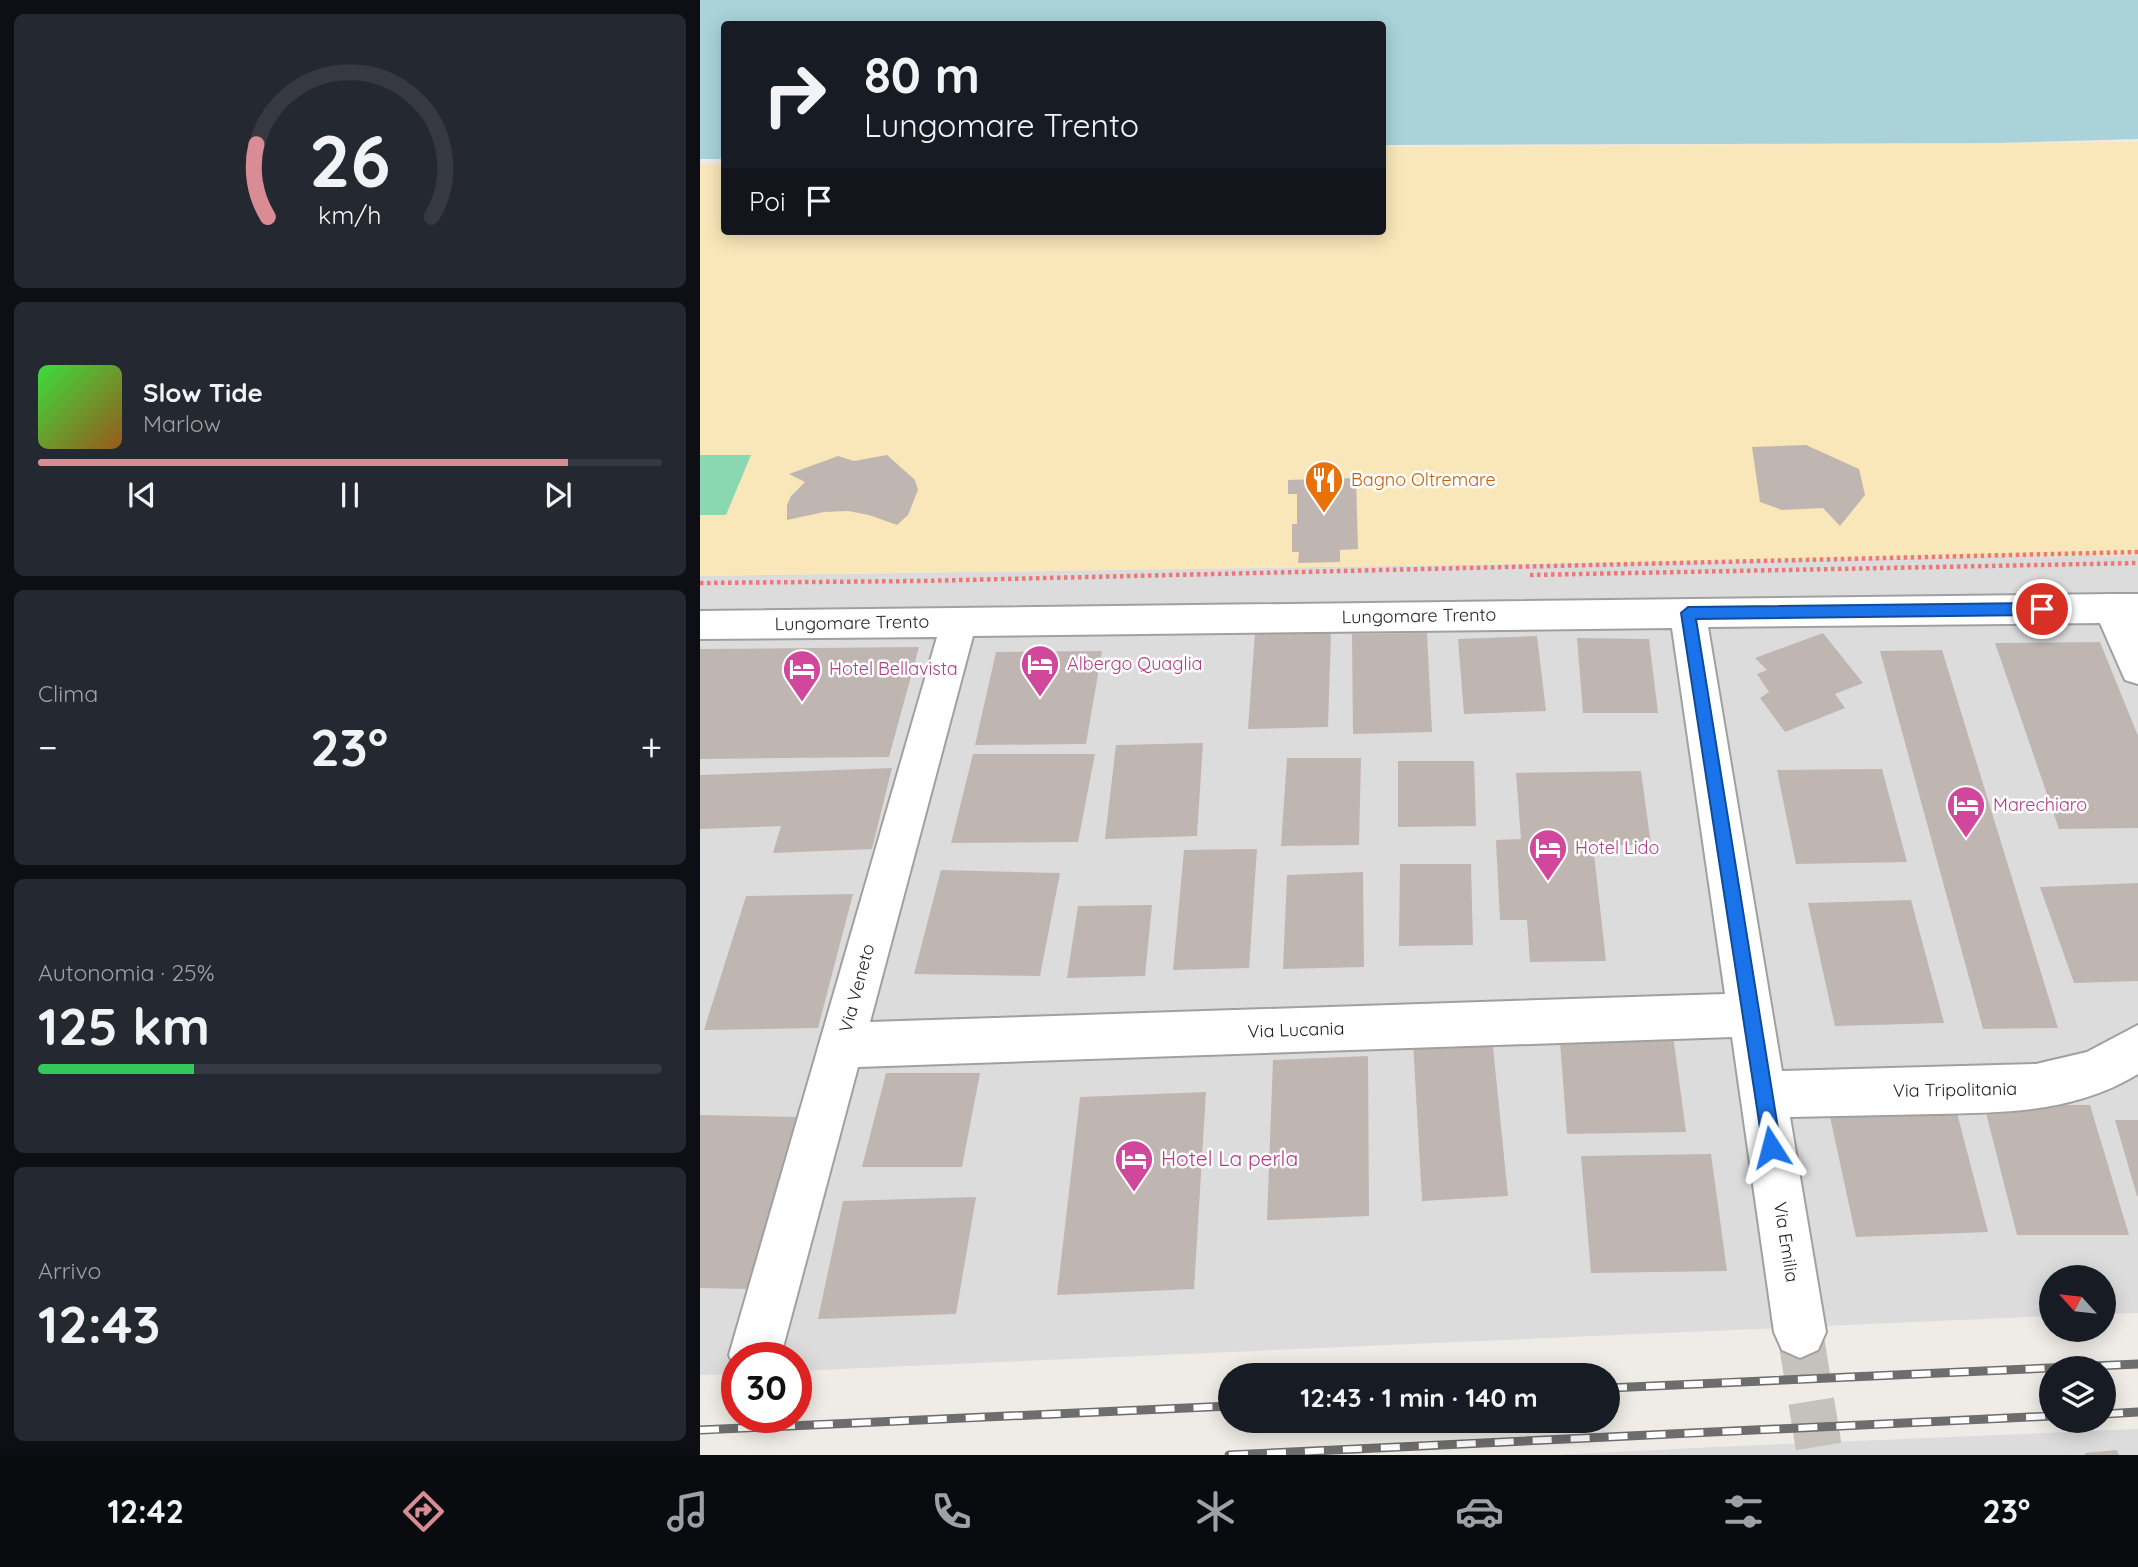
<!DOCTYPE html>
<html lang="it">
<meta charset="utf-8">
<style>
body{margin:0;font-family:Quicksand,sans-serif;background:#242831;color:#f1f3f6;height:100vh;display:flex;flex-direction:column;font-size:26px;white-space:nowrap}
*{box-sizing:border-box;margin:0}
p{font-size:23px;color:#9ea1a6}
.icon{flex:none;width:38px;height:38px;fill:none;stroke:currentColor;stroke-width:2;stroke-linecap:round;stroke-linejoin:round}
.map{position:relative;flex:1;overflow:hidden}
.details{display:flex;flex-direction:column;gap:14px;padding:14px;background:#0d0f14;width:700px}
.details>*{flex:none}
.hud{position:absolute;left:21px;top:21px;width:665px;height:214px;border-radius:7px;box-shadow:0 4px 18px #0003;background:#171b24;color:#f1f3f6;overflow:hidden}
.needle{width:46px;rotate:297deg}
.tools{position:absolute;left:1339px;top:1265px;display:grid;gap:14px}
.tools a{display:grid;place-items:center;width:77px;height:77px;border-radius:50%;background:#171b24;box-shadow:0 4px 18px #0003;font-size:35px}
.speed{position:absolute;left:21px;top:1342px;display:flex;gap:14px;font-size:35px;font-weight:700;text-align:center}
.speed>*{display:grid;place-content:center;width:91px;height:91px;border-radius:50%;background:#171b24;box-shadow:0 4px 18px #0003;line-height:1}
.speed .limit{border:10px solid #d22;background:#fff;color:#111}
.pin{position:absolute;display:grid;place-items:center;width:60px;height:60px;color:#fff;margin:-30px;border:4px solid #fff;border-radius:50%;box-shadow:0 2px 7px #0007}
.me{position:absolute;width:77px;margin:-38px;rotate:351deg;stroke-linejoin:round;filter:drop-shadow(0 0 5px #0008)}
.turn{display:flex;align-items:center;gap:24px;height:147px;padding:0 28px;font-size:32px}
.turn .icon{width:91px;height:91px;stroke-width:2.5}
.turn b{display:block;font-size:49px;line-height:60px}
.then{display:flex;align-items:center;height:66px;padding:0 28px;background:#0003;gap:14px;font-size:26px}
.big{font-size:52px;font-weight:800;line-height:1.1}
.details .tile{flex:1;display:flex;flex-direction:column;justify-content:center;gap:10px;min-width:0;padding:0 24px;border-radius:10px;background:#242831}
.details .dial{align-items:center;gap:0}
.dial svg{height:182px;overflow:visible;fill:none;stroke:#363941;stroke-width:7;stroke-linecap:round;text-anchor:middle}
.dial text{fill:#f1f3f6;stroke:none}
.song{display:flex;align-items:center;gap:21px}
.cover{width:84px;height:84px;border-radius:10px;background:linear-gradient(135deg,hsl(120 70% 55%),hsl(30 70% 35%))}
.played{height:7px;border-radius:4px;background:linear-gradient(90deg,#da8c95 85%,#363941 85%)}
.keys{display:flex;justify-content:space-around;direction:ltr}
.heat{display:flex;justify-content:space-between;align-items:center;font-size:38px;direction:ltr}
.charge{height:10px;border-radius:5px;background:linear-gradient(90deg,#34c759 25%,#363941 0)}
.trip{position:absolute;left:518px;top:1363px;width:402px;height:70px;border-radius:35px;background:#171b24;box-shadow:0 4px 18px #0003;font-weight:800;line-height:70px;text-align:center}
.tabs{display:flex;height:112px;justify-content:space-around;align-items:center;background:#090b0e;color:#9ea1a6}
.tabs .icon{width:49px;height:49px}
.tabs .selected{color:#da8c95}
.tabs b{font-size:32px;color:#f1f3f6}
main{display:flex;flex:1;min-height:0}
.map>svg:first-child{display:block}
.residential{fill:#dddcdc}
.sand{fill:#f9e6b9}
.pitch{fill:#8ad8b2}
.water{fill:#a9d3d9}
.building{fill:#bfb6b2}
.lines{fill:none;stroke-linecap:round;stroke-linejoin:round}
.minor-tunnel{stroke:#c5c2be;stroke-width:46;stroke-dasharray:46 24;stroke-linecap:butt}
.minor-casing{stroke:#a0a0a0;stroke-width:4}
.path{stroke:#ef7776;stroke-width:4.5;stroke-dasharray:3.5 3.5;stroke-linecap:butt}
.minor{fill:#fff;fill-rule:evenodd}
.rail-casing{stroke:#6d6d6d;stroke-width:9}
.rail{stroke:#fff;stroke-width:6;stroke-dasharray:19;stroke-linecap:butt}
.route{fill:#1a73e8;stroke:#114b97;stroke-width:2}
.labels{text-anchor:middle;stroke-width:5;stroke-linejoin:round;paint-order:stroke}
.food-label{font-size:18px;fill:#c56008;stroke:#fff;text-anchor:start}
.street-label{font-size:18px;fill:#1f1f1f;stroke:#fff}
.hotel-label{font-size:18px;fill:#b23c85;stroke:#fff;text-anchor:start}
.near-hotel-label{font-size:21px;fill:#b23c85;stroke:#fff;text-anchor:start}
</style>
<main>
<section class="details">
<div class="tile dial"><svg viewBox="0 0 100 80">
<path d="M14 69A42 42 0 1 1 86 69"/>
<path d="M14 69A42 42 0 0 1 9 37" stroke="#da8c95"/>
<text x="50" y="56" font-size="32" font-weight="700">26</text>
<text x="50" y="72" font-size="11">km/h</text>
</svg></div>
<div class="tile">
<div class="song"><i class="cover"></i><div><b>Slow Tide</b><p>Marlow</p></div></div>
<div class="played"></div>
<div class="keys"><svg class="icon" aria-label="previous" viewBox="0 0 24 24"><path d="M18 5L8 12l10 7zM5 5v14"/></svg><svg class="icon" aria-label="pause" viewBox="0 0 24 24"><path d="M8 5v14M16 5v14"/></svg><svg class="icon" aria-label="next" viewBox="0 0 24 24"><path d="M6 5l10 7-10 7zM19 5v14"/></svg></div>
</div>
<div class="tile"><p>Clima</p>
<div class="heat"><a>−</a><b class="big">23°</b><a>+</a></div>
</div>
<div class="tile"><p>Autonomia · 25%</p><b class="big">125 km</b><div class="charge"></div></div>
<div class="tile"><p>Arrivo</p><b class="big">12:43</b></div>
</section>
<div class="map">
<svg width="1438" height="1455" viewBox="0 0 1438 1455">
<rect width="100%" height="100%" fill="#efebe6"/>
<g class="residential">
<path d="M1438 555V1313L1404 1314V1278H1351V1316L96 1371V1358H37V1374L0 1375V576Z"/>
<path d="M1438 1429V1455H854L1015 1447Z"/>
</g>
<path class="sand" d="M1438 142V555L0 576V165L24 164V231H682L683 147Z"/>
<path class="pitch" d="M0 455H51L26 515H0Z"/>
<path class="water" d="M0 0H1438V139L1296 143 683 145 682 24H24V159H0Z"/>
<g class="building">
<path d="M1106 445 1159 469 1165 495 1140 526 1123 508 1082 510 1060 502 1052 447Z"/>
<path d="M187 455 215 480 218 490 208 515 197 525 169 515 148 511 124 512 87 520V505L91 496 105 482 89 474 138 456 154 461Z"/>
<path d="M656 478 658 549 640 550V562L598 563 599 552H592V524H597V494H588V480Z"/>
<path d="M631 631 628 727 548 729 555 632Z"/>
<path d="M727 633 732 732 653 734 652 634Z"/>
<path d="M1123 633 1163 683 1135 694 1145 708 1085 732 1060 698 1069 692 1057 674 1067 670 1055 658Z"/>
<path d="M837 636 846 711 764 714 758 639Z"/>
<path d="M877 638 949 639 958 713H883Z"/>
<path d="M1400 642 1438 736V828L1359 829 1295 643Z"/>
<path d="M219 647 189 757 0 759V649Z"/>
<path d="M1242 650 1358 1028 1283 1029 1180 651Z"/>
<path d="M402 651 386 744 275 745 296 652Z"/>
<path d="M503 743 497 836 405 839 416 745Z"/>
<path d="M273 754H395L378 842 251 843Z"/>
<path d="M587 758H661L659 845 581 846Z"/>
<path d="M698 761H774L776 826 698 827Z"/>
<path d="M192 768 172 849 73 853 81 826 0 829V775Z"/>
<path d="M1182 769 1207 862 1096 864 1077 770Z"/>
<path d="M941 771 951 845H893L906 961 830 962 827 920H800L796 840 821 839 816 773Z"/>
<path d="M557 849 549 968 473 970 484 850Z"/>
<path d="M700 864H771L773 945 699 946Z"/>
<path d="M241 870 360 873 340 976 214 974Z"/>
<path d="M663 872 664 967 583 969 587 875Z"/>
<path d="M1438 883V981L1374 983 1340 887Z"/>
<path d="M153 894 118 1028 4 1030 46 896Z"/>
<path d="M1211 900 1244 1023 1135 1026 1108 903Z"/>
<path d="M452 905 445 976 367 978 378 906Z"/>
<path d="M972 1028 986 1132 867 1134 859 1029Z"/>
<path d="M792 1037 808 1196 722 1201 713 1042Z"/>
<path d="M668 1056 669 1216 567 1220 573 1060Z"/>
<path d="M186 1073H280L262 1167H162Z"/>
<path d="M506 1092 494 1289 357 1295 380 1097Z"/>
<path d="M1284 1105H1390L1429 1235H1317Z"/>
<path d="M1256 1109 1288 1232 1156 1237 1129 1112Z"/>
<path d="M0 1115 101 1117 49 1289 0 1288Z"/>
<path d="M1415 1120H1438V1196H1437Z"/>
<path d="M1011 1154 1027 1271 891 1273 881 1156Z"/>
<path d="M276 1197 256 1314 118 1319 143 1201Z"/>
<path d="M1417 1450 1419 1455H1385V1453Z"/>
</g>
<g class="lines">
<path class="minor-tunnel" d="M1100 1332 1120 1455"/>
<g class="minor-casing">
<path id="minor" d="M1411 594H1438V684L1425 680 1400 623 1008 627 1082 1071 1336 1064 1387 1052 1438 1025V1074C1374 1113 1307 1112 1235 1114 1187 1115 1138 1116 1090 1117L1126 1332 1118 1350 1100 1358 1082 1350 1074 1332 1032 1037 158 1067 81 1355 80 1358H37V1373L29 1355 237 637 0 639V611ZM972 628 1025 994 170 1022 273 636Z"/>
</g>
<g class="path">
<path d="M830 575 1438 563"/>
<path d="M0 583 219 581 1438 552"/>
</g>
<use href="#minor" class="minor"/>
<g class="rail-casing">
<g id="rail">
<path d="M908 1388 1438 1364"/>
<path d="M1404 1414 1438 1412"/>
<path d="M0 1430 530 1406"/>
<path d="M529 1455 1351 1416"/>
</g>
</g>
<use href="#rail" class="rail"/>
</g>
<path class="route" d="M1342 603 1350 609 1342 615 996 619 1081 1147 1078 1154 1071 1157 1064 1154 981 613 988 607Z"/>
<defs>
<g id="restaurant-pin" transform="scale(2.0125)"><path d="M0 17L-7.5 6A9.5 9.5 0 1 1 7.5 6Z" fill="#e8710a" stroke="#fff"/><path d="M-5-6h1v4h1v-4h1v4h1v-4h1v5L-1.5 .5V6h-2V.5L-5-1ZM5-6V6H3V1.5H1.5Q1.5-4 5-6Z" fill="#fff"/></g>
<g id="hotel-pin" transform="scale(2.0125)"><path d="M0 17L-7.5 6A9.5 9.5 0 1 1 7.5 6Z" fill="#d1479c" stroke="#fff"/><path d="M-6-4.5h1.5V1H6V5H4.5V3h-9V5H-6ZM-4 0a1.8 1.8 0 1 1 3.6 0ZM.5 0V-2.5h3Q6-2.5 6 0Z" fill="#fff"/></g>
</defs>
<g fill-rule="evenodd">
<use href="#restaurant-pin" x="624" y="480"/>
<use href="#hotel-pin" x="340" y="664"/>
<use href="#hotel-pin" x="102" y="669"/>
<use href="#hotel-pin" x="1266" y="805"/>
<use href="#hotel-pin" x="848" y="848"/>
<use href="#hotel-pin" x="434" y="1159"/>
</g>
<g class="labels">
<g class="food-label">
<text x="651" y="486">Bagno Oltremare</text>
</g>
<g class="street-label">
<text transform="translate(719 616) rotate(-1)" y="6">Lungomare Trento</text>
<text transform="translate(152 623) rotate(-1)" y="6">Lungomare Trento</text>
<text transform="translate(157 988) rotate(-75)" y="6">Via Veneto</text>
<text transform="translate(596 1030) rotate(-2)" y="6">Via Lucania</text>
<text transform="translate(1255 1090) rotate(-1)" y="6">Via Tripolitania</text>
<text transform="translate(1086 1242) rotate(81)" y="6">Via Emilia</text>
</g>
<g class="hotel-label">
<text x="367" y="670">Albergo Quaglia</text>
<text x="129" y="675">Hotel Bellavista</text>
<text x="1293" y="811">Marechiaro</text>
<text x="875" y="854">Hotel Lido</text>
</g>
<g class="near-hotel-label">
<text x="461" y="1166">Hotel La perla</text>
</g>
</g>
</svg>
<div class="tools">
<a><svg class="needle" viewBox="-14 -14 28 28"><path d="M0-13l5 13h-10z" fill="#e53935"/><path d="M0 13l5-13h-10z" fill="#9ea1a6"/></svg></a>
<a><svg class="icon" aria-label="layers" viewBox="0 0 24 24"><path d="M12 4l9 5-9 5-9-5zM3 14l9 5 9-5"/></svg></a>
</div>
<div class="speed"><div class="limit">30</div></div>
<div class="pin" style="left:1342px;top:609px;background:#d93025"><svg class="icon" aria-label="arrive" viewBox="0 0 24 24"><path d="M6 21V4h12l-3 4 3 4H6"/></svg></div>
<svg class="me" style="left:1071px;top:1147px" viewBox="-20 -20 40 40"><path d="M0-17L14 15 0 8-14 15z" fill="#1a73e8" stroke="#fff" stroke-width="4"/></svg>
<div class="trip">12:43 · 1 min · 140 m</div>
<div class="hud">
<div class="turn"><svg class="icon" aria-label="right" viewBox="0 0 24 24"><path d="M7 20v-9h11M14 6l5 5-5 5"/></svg><div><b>80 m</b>Lungomare Trento</div></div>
<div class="then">Poi<svg class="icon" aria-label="arrive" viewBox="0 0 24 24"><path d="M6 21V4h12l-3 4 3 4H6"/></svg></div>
</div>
</div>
</main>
<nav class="tabs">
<b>12:42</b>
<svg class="icon selected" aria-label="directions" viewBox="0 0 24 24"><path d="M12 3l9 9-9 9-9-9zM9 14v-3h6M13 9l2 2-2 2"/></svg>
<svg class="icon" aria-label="music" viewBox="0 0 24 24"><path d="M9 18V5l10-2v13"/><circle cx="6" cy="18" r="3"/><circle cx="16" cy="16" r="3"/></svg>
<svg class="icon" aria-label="phone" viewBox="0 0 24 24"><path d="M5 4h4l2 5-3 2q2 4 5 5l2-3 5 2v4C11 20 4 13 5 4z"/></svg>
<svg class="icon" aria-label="climate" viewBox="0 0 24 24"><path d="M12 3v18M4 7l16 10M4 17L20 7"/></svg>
<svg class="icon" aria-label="car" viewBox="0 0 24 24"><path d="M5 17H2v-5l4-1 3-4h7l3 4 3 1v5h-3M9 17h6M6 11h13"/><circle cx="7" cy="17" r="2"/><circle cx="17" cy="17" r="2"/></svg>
<svg class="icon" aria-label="filters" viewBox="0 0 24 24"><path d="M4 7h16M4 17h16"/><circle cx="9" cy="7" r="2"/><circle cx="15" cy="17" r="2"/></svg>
<b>23°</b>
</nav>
